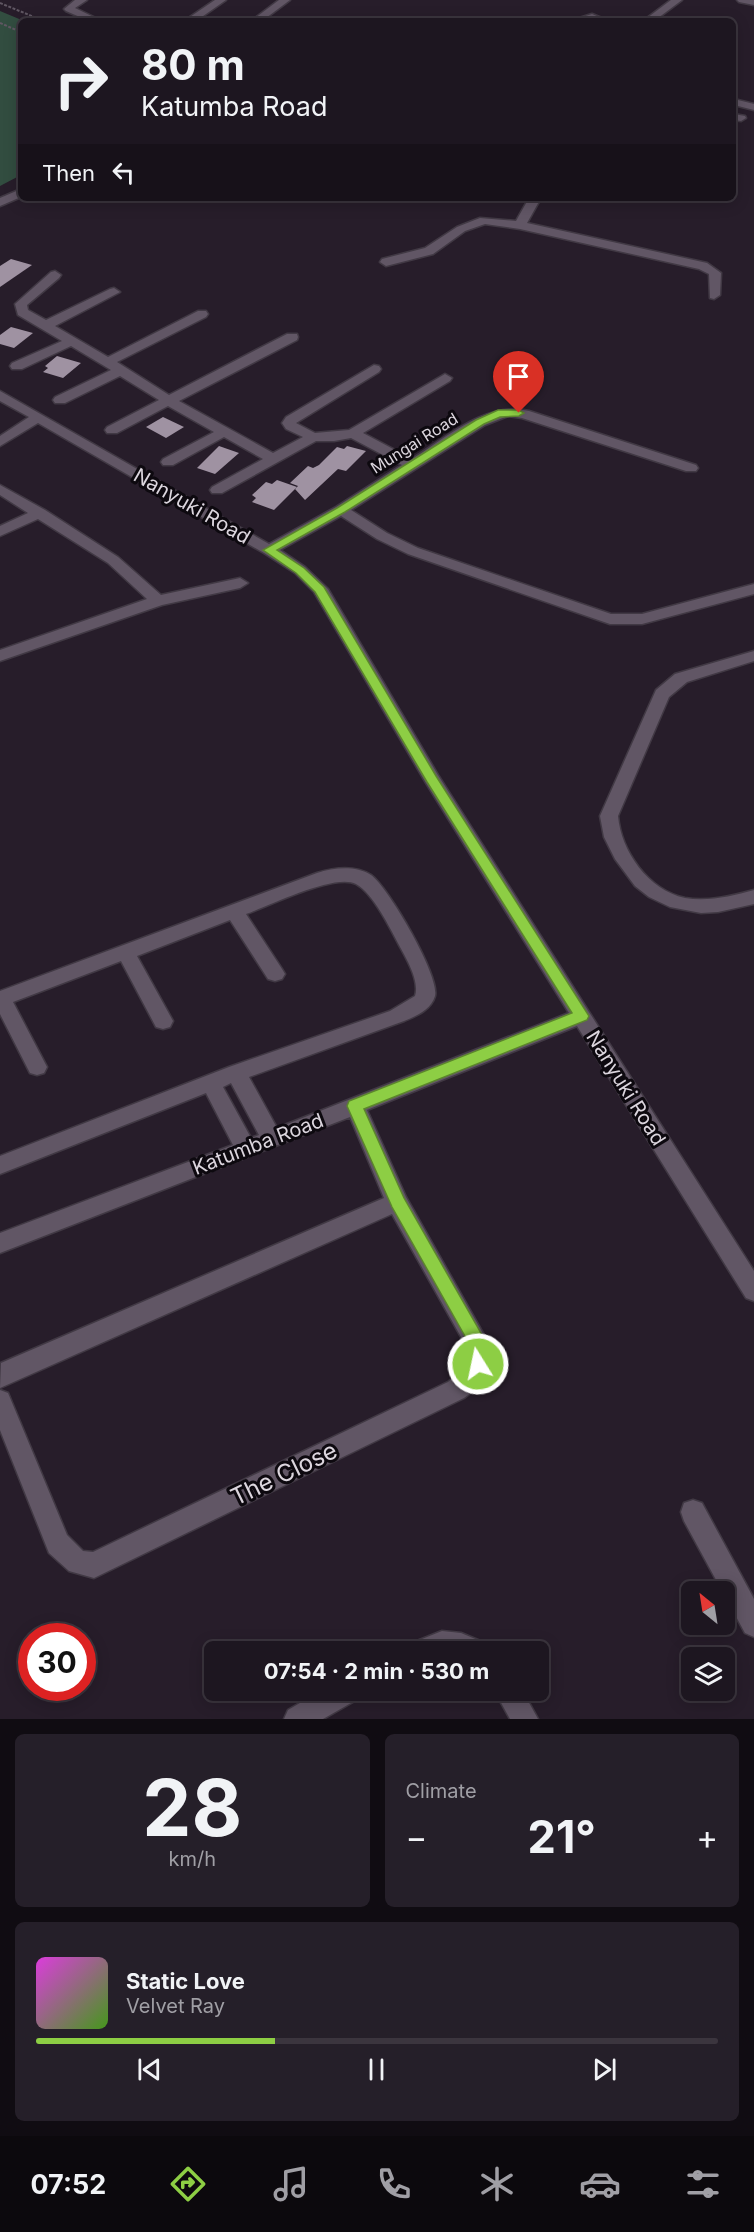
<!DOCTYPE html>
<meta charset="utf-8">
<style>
body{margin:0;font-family:Inter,sans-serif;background:#251f29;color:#f1f3f6;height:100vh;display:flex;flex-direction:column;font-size:22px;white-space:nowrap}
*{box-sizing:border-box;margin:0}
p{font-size:20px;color:#a09fa5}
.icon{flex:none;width:33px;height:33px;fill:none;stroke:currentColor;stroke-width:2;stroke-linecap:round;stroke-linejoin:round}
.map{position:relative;height:1719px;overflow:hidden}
.details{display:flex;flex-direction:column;gap:15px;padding:15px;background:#100c12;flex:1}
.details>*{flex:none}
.guide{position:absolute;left:18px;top:18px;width:718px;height:183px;border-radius:9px;box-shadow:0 3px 15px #0003,0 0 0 2px #3b353e;background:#1d1620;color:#f1f3f6;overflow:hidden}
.needle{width:39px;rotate:330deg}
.controls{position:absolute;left:681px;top:1581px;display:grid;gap:12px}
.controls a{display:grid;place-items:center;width:54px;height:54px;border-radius:9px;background:#1d1620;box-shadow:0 3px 15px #0003,0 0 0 2px #3b353e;font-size:30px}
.speed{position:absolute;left:18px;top:1623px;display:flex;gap:12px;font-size:30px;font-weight:700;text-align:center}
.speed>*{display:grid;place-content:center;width:78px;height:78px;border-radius:50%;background:#1d1620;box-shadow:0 3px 15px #0003,0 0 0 2px #3b353e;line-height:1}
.speed .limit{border:9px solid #d22;background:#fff;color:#111}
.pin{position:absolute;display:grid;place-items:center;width:51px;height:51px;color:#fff;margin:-62px -26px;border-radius:50% 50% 50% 0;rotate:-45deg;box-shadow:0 0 6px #0007}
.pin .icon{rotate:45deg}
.me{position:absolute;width:66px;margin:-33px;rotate:350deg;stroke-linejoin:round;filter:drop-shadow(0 0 4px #0008)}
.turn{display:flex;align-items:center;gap:21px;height:126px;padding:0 24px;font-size:27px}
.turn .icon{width:78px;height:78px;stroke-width:2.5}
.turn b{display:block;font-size:42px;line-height:51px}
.then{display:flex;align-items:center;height:57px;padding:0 24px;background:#0003;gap:12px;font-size:22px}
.big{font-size:45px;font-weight:700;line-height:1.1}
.details .widget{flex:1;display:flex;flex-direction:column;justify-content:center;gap:9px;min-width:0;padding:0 21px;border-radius:9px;background:#251f29}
.details .dial{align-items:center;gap:0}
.dial b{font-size:78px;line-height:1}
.song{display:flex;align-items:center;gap:18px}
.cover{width:72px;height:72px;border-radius:9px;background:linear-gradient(135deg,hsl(300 70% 55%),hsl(100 70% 35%))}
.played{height:6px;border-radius:3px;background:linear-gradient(90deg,#8dce44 35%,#3b353e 35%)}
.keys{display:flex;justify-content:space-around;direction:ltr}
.heat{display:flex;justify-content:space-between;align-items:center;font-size:33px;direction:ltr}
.details .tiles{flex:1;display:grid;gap:15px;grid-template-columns:1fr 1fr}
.widget:last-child{grid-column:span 2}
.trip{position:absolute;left:204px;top:1641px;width:345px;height:60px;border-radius:9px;background:#1d1620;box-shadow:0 3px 15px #0003,0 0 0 2px #3b353e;font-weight:700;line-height:60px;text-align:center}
.dock{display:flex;height:96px;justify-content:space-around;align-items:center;background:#0c090d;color:#a09fa5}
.dock .icon{width:42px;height:42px}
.dock .current{color:#8dce44}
.dock b{font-size:27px;color:#f1f3f6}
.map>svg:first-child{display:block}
.green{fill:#324d40}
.building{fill:#9f92a2}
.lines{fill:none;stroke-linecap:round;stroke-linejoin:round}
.minor-casing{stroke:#413944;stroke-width:3}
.path{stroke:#605763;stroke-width:2;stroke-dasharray:3 1.5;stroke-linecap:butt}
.minor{fill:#615665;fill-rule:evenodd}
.route{fill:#8dce44;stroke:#5c862c;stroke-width:1.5}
.labels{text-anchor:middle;stroke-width:6;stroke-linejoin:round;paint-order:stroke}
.far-street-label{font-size:16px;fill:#dcd6de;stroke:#0d090f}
.street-label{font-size:20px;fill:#dcd6de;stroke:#0d090f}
.near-street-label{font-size:24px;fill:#dcd6de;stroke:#0d090f}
</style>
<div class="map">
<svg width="754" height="1719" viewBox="0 0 754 1719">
<rect width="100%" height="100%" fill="#271d2a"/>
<path class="green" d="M0 11 24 21H21V175L0 186Z"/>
<g class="building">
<path d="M11 259 32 265 0 287V266Z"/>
<path d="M11 327 33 333 14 348 0 344V335Z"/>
<path d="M57 356 81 363 63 378 43 372 48 368 45 366Z"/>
<path d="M163 417 184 427 166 438 146 427Z"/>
<path d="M219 446 239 453 215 474 197 468Z"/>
<path d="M347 446 366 451 346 471 338 469 305 500 295 489 298 486 290 483 308 466 313 468 319 465 337 447 344 449Z"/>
<path d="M277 480 297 487 274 510 252 502 256 498 252 495 266 482 272 484Z"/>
</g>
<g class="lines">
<g class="minor-casing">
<g id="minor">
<path d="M75 0H87L75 8 102 21H89L66 11 64 9Z"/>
<path d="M215 0H226L196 21H184Z"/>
<path d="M279 0H290L262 21H251Z"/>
<path d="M671 0H682L654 21H643Z"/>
<path d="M737 0H754V5L739 2Z"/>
<path d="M592 14 609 21H574L576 19Z"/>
<path d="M734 99 754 104V110L734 105Z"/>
<path d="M734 114 745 116 746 118 741 121 734 120Z"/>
<path d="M21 189V197L0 206V198Z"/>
<path d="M529 198H541L527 223 707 263 721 273 720 295 714 299 710 298 709 274 699 269 520 229 485 224 465 231 433 254 386 266 380 262 382 259 425 248 457 227 480 218 516 221Z"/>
<path d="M55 271 61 275 59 278 27 305 28 310 46 320 110 289 114 288 120 292 55 326 108 357 198 311H206L208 314 206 317 117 362 169 395 287 334H297L298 337 297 340 179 401 273 453 303 437 286 429 282 423 286 417 374 365 379 366 381 369 379 372 296 423 315 433 349 430 445 374 452 378 450 381 363 433 412 459C446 438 486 401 529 411L696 465 698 468 696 471H686L522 418 508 416 485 425 351 510 387 533 418 548 611 614H642L754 584V594L642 624H610L408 554 377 539 341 516 280 550 305 567 328 589 438 775 754 1271V1301L746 1298 577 1026 367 1110 406 1197 484 1335C493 1362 488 1381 464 1398L94 1578 69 1571 49 1553 0 1430V1390L8 1393 67 1535 83 1551 93 1552 448 1382 466 1366 465 1344 392 1214 0 1388 1 1363 384 1198 350 1117 0 1253V1233L233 1145 206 1093 0 1174V1156L229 1067 390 1011 415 996C420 981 406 958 399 945 390 928 373 893 356 884 335 873 269 906 246 914L282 969 285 974 282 979 275 981 268 979 230 920 137 956 173 1021 170 1027 163 1029 156 1027 121 961 13 1002 47 1067 44 1073 37 1075 30 1073 0 1014V991L317 873C333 868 355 865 371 875 388 887 440 976 435 996 431 1010 416 1016 404 1021L249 1077 277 1128 569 1013 426 783 314 592 295 573 264 553 38 423 0 446V436L29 417 0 401V391L269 544 336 507 402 465 351 438 334 441H316L222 493H212L210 490 212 487 263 459 224 437 173 465H163L161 462 163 459 214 432 168 406 117 433H107L105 430 107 427 159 400 120 376 65 403H55L53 400 55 397 111 370 71 346 22 369H12L10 366 12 363 62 341 18 315 15 304 51 272ZM231 1083 259 1135 251 1138 223 1087Z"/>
<path d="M0 485 45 510 118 557 161 595 240 578 248 583 240 588 162 605 0 661V650L147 599 108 563 38 519 0 536V526L28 513 0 495Z"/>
<path d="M754 651V661L687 682 669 697 618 816C621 851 648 890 685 898 708 902 732 896 754 890V904L718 912 701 913 670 907 649 897 635 886 615 859 604 837 600 816 656 690 675 674Z"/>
<path d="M693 1500 702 1503 754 1599V1637L745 1633 684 1521 681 1512 684 1503Z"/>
<path d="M442 1631 461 1633 485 1643 489 1652H408L412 1643Z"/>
<path d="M322 1690H362L358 1699 323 1719H284L288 1710Z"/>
<path d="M494 1690H522L538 1719H510Z"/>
</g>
</g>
<g class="path">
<path d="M0 3 44 21"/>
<path d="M0 23 21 32"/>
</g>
<use href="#minor" class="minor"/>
</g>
<path class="route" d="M498 410H519L524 413 519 416 500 417 484 424 345 512 277 550 304 568 324 587 436 776 589 1016 587 1020 364 1109 404 1198 482 1335C486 1347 490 1358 484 1370L478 1373 472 1370C468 1360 469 1349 466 1338L392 1207 347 1106 349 1101 572 1013 427 782 315 592 296 573 263 550 337 508 476 420Z"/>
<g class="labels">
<g class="far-street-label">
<text transform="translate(414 443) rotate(-32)" y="6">Mungai Road</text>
</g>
<g class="street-label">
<text transform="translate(192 506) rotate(30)" y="7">Nanyuki Road</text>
<text transform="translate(626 1088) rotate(58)" y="7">Nanyuki Road</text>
<text transform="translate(258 1144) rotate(-21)" y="7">Katumba Road</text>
</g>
<g class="near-street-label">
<text transform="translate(284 1474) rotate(-26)" y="8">The Close</text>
</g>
</g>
</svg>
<div class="controls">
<a><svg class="needle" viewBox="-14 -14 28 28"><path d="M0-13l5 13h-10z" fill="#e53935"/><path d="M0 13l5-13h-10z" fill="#a09fa5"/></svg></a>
<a><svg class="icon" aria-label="layers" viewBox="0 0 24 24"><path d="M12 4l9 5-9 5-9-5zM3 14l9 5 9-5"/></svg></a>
</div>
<div class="speed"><div class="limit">30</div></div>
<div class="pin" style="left:519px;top:413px;background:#d93025"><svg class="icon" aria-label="arrive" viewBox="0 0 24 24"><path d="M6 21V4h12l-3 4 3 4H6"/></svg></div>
<svg class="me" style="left:478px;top:1364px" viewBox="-20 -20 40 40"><circle r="17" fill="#8dce44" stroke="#fff" stroke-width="3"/><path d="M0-11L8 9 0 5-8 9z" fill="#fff"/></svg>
<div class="trip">07:54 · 2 min · 530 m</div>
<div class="guide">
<div class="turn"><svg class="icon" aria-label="right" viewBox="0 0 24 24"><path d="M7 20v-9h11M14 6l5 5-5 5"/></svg><div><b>80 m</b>Katumba Road</div></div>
<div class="then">Then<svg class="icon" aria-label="left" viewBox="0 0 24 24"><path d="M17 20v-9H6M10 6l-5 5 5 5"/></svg></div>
</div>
</div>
<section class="details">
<div class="tiles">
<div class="widget dial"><b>28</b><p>km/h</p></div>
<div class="widget"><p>Climate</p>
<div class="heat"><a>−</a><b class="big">21°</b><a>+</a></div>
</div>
<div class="widget">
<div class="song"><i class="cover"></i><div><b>Static Love</b><p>Velvet Ray</p></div></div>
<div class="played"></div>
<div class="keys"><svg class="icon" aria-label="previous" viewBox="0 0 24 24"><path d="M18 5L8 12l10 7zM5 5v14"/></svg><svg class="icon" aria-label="pause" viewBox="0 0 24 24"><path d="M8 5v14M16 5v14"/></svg><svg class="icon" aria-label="next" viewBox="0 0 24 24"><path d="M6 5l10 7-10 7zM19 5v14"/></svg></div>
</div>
</div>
</section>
<nav class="dock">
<b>07:52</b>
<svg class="icon current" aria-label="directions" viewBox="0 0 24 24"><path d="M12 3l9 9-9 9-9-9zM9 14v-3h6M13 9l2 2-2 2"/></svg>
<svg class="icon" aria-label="music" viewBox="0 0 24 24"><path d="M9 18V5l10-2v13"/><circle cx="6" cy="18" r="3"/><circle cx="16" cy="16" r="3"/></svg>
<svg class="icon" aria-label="phone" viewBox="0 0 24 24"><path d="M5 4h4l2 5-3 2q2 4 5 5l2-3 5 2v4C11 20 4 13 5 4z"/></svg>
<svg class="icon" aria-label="climate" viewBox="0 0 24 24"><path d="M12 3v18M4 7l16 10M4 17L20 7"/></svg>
<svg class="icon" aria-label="car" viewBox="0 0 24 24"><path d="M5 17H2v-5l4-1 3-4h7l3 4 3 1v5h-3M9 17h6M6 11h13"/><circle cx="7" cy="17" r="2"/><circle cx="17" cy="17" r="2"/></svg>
<svg class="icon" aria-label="filters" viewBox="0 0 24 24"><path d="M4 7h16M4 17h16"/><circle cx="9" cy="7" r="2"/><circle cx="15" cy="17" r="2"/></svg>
</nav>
